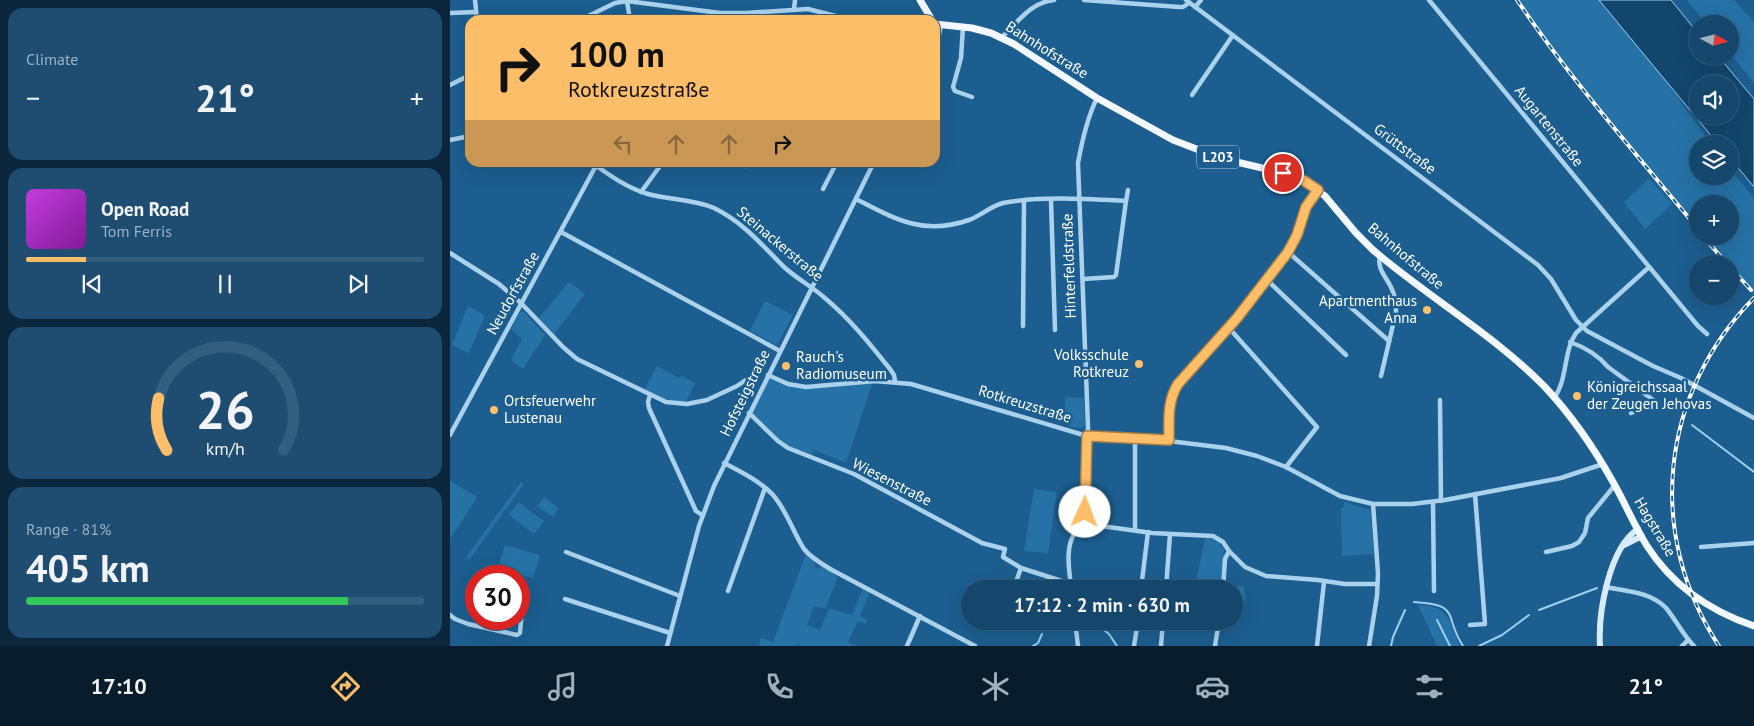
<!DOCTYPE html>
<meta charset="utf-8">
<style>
body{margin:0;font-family:"PT Sans",sans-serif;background:#1e4d71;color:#f1f3f6;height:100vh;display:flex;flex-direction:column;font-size:19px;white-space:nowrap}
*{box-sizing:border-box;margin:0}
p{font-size:16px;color:#9db1c1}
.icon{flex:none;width:28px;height:28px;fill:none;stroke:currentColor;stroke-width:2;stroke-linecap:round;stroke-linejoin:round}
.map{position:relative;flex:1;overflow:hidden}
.drawer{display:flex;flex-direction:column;gap:8px;padding:8px;background:#0c263b;width:450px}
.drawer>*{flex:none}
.guide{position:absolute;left:15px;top:15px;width:475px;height:152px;border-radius:15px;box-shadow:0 5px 20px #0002,0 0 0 1px #345e7e;background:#fdbe69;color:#111;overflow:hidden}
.needle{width:32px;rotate:97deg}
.buttons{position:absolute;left:1239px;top:15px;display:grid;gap:10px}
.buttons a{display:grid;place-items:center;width:50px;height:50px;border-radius:50%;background:#15466b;box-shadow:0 5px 20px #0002,0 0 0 1px #345e7e;font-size:25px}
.speed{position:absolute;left:15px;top:565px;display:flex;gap:10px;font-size:25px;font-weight:700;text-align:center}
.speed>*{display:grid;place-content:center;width:65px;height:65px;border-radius:50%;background:#15466b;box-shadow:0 5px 20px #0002,0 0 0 1px #345e7e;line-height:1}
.speed .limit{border:8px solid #d22;background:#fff;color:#111}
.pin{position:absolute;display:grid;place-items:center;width:42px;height:42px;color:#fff;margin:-21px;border:2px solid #fff;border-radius:50%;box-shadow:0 1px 5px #0007}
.me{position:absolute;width:55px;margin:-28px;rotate:2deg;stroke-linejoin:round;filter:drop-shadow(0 0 4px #0008)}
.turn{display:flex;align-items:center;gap:18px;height:105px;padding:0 20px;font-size:22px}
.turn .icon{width:65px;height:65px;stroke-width:2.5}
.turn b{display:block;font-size:35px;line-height:42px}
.lanes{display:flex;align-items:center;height:48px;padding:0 20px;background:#0003;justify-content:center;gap:25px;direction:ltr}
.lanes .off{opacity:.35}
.big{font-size:38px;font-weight:700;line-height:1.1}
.drawer .widget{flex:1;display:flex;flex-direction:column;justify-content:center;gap:8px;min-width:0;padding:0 18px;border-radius:15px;background:#1e4d71}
.drawer .dial{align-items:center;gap:0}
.dial svg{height:130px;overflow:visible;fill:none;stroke:#345e7e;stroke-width:7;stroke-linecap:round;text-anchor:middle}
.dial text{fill:#f1f3f6;stroke:none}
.song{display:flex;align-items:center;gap:15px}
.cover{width:60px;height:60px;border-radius:8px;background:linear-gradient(135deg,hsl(290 70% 55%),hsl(290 70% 35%))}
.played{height:5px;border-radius:2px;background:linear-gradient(90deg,#fdbe69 15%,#345e7e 15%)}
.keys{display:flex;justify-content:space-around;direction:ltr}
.heat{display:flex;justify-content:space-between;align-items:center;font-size:28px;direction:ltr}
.charge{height:8px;border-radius:4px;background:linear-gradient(90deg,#34c759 81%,#345e7e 0)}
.trip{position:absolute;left:511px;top:580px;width:282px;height:50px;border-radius:25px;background:#15466b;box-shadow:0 5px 20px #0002,0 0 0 1px #345e7e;font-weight:700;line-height:50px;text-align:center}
.tabs{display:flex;height:80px;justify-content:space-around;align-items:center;background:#081c2b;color:#9db1c1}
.tabs .icon{width:35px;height:35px}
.tabs .on{color:#fdbe69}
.tabs b{font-size:22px;color:#f1f3f6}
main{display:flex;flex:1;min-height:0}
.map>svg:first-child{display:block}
.green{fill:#2672a7}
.water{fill:#13466d;stroke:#9ecfef;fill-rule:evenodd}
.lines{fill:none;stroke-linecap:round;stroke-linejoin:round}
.stream{stroke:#9ecfef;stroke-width:2}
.minor{stroke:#abd2ed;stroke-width:4.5}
.secondary{stroke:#d7ebfa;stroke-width:6}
.primary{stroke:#f1f8ff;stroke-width:7}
.rail-casing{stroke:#fff;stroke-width:4}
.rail{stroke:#1c5e8f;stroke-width:2;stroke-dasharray:5.5;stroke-linecap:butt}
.route-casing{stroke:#a47c44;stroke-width:12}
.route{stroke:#fdbe69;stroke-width:9}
.poi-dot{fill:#fdbe69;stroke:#1c5e8f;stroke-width:2}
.labels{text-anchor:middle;stroke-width:5;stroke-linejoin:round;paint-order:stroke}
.shield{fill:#1c5e8f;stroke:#bbcfdd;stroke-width:1}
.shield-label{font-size:14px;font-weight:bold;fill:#fff}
.street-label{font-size:15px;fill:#fff;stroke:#1c5e8f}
.poi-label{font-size:15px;fill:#fff;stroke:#1c5e8f;text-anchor:start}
</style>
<main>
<section class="drawer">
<div class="widget"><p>Climate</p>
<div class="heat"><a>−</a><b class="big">21°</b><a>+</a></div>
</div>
<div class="widget">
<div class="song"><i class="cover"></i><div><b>Open Road</b><p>Tom Ferris</p></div></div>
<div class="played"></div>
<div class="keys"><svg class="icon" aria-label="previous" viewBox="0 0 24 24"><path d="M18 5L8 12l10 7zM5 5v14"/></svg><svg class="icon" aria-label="pause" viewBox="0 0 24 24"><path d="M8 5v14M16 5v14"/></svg><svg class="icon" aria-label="next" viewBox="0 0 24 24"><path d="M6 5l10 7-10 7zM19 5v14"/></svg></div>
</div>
<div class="widget dial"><svg viewBox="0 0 100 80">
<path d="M14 69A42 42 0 1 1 86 69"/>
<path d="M14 69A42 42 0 0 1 9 37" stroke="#fdbe69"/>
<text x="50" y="56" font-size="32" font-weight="700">26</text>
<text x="50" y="72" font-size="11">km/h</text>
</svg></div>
<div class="widget"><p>Range · 81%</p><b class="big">405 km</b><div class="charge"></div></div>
</section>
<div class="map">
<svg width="1304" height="646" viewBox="0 0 1304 646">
<rect width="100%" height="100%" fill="#1c5e8f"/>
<g class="green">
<path d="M1067 0H1149L1209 72 1261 144H1248V176H1280V169L1304 198V295L1280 266V264H1278L1255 236H1280V204H1248L1247 227 1191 160 1080 19Z"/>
<path d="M1237 0H1284L1304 22V83L1280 53V24H1256Z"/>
<path d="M1199 179 1222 204 1195 229 1174 202Z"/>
<path d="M119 282 135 294 104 334 89 318Z"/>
<path d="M315 301 343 315 327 345 300 331Z"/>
<path d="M18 306 35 315 19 353 2 345Z"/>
<path d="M70 312H74L95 335 73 369 61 360 72 339 61 329Z"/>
<path d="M207 366 229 378 232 376 245 383 237 400 234 402 216 400 194 390Z"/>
<path d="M318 375C354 392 385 384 423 381L396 463 364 450 360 457 336 446 299 413Z"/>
<path d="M615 397 634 398 635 425 632 428 618 426V423L615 422Z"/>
<path d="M0 481 26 496 27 498 0 539Z"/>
<path d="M71 482 74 484 19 560 16 557Z"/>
<path d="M584 489 607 492 598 553 574 551Z"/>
<path d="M94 497 109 508 103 517 87 506Z"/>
<path d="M68 502 94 521 84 534 59 515Z"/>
<path d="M894 502 920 510 924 554 892 556 891 508 894 507Z"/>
<path d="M757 538 767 540 774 549 771 589H753L745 587 755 539Z"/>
<path d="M55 545 90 555 83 578 48 568Z"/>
<path d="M356 554 365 563 364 567 369 569 371 566 386 575 387 579 375 609 364 606 357 625 370 630 379 608 402 615 413 588 420 592 410 616 417 620 416 624 408 621 398 642 407 646H352L347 644 346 646H309L311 638 323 642Z"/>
<path d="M775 579C779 585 788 587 794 586L796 602 785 596V589H774Z"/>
<path d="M968 605C1000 606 999 621 1010 646H987Z"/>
</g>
<path class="water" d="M1149 0H1221L1247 32 1248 56H1268L1304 99V187L1280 158V144H1268ZM1248 84H1280V116H1248Z"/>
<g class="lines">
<g class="stream">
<path d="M1242 425 1304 472"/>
<path d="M964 602C1012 605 993 615 1013 646"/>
<path d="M1089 610 1147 588"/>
<path d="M987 620 1000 646"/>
<path d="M642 621 659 634 667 646"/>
<path d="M583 646 588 643 592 634"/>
<path d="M941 646 943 637 955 610"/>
<path d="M1029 646 1052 635 1079 615"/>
</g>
<g class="minor">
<path d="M25 0 27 20"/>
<path d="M634 0 729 7H733L739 3"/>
<path d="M736 0 1088 265 1101 279 1126 320 1137 331 1203 366 1231 378 1304 418"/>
<path d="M979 0 1248 326 1257 334"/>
<path d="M177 1 180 20"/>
<path d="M745 7 751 0"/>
<path d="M344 9 345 0"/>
<path d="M0 13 26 12"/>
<path d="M130 20 165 3 177 1 270 13H296L358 9 401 20"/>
<path d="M513 27 511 58 503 87 505 91 522 97"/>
<path d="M552 37C568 22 581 2 604 0"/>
<path d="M485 43 489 35 491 25"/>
<path d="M0 85 20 75"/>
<path d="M742 95 783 35"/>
<path d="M0 140 20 136"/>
<path d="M141 162C159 175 177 188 198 194 220 200 243 199 264 208 293 222 312 245 334 267 347 279 363 287 376 299 401 320 420 344 440 369L444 375 445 381"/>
<path d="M289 162 296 166 300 162"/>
<path d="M373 189 387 162"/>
<path d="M191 192 213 162"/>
<path d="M406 199C445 219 473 236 519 220 530 216 541 206 553 203 591 196 637 199 676 201L666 275 664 277 633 279"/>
<path d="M601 200 605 330"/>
<path d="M676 201 678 190"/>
<path d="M111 232 330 351"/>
<path d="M838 252 939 341"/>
<path d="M0 253 49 284 71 303 113 347 127 359 216 402 237 404 257 400 287 386 303 375"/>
<path d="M930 256C926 270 939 279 943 292 946 299 946 305 946 312L931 376"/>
<path d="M817 280 896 355"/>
<path d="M573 326 574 201"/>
<path d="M779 328 867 427 836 467"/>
<path d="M1120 342C1134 347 1149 356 1158 367L1206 402 1181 413"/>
<path d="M318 375 338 384 356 387 425 381 461 384 637 436 719 441 776 448 807 456 836 467 890 496 923 504H962L995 500 1111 478 1153 464"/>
<path d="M200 395 198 402 199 408 246 511 252 515"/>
<path d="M1104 398C1118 379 1113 352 1126 333L1198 268"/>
<path d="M990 400 991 501"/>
<path d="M299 413 328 441 338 448 404 474 532 543 555 549 553 557 571 568"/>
<path d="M0 435 148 162"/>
<path d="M719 441C719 421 717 401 728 384L787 318 838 252 847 235 856 207 868 190"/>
<path d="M274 463C291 472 310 481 323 495 337 511 343 532 354 549 361 558 372 564 382 570L525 646"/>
<path d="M983 502 984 591"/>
<path d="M632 521 644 525 702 533 763 536 773 542 779 551 795 567 816 576 868 580 895 584H927"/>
<path d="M685 530V440"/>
<path d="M1251 547 1304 543"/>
<path d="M116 552 230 596"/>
<path d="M1096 552 1122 546 1129 542 1135 533 1138 518 1165 485"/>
<path d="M566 582 571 568 621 584"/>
<path d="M1155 587C1176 591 1201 592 1216 608 1226 620 1233 635 1244 646"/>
<path d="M621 589C620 574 616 555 621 541 625 530 632 522 635 512L638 427 628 163C632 141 637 118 647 98"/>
<path d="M691 589 698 532"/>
<path d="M716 589 720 534"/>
<path d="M773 589 775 559 779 551"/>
<path d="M278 591 315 488"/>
<path d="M115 599 220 633"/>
<path d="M0 615 5 619 18 624 67 635 70 633 73 598"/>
<path d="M625 621 628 646"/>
<path d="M1020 625 1035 624 1025 494"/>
<path d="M217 646 249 526 264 486 424 162"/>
<path d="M457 646 470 616"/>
<path d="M684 646 688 621"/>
<path d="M711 646 713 621"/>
<path d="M765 646 769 621"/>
<path d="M867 646 874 582"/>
<path d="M919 646 927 596 928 573 923 504"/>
<path d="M1232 646 1238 640"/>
</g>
<g class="secondary">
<path d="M1174 545 1192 536"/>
<path d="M1150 646C1148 613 1159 548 1188 529"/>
</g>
<g class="primary">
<path d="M470 0 482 20"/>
<path d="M485 24 522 28 541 33 564 44 647 98 723 140 770 158 833 173 853 180 875 196 906 233 923 250C978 297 1043 334 1095 387 1122 416 1144 448 1163 482 1175 503 1184 525 1197 546 1222 585 1260 611 1304 626"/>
</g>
<g class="rail-casing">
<g id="rail">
<path d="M1067 0C1121 80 1186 154 1248 229"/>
<path d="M1253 236 1277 264"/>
<path d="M1280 267 1301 290"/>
<path d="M1269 646C1195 533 1210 394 1304 298"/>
</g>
</g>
<use href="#rail" class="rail"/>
</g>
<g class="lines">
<g class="route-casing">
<path id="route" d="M635 512 637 436 719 440C719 421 717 401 728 384L787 318 838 252 847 235 856 207 868 190 853 180 833 173"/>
</g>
<use href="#route" class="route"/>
</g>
<g class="poi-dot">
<circle cx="977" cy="310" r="5"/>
<circle cx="689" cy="364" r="5"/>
<circle cx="336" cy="366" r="5"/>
<circle cx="1127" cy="396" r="5"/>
<circle cx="44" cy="410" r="5"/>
</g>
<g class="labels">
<rect class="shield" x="747" y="145.5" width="42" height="23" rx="4"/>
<g class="shield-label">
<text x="768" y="162">L203</text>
</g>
<g class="street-label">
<text transform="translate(597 50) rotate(32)" y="5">Bahnhofstraße</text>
<text transform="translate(1099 126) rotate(51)" y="5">Augartenstraße</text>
<text transform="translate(955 149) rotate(37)" y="5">Grüttstraße</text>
<text transform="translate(330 244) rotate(40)" y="5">Steinackerstraße</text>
<text transform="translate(956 256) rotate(40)" y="5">Bahnhofstraße</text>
<text transform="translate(619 266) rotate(-92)" y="5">Hinterfeldstraße</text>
<text transform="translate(63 293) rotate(-61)" y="5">Neudorfstraße</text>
<text transform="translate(295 393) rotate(-64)" y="5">Hofsteigstraße</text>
<text transform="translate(575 404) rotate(17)" y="5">Rotkreuzstraße</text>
<text transform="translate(442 482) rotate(27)" y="5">Wiesenstraße</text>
<text transform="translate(1205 527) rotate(59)" y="5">Hagstraße</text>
</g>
<g class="poi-label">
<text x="967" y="306" text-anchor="end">Apartmenthaus<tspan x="967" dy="17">Anna</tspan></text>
<text x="679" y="360" text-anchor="end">Volksschule<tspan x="679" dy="17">Rotkreuz</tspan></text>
<text x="346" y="362">Rauch's<tspan x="346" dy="17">Radiomuseum</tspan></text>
<text x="1137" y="392">Königreichssaal<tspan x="1137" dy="17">der Zeugen Jehovas</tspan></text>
<text x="54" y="406">Ortsfeuerwehr<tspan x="54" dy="17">Lustenau</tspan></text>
</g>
</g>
</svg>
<div class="buttons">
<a><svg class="needle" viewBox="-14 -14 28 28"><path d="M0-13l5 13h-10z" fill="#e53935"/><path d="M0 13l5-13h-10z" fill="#9db1c1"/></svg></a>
<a><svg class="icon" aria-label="sound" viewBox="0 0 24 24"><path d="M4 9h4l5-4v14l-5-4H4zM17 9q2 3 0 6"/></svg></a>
<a><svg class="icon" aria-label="layers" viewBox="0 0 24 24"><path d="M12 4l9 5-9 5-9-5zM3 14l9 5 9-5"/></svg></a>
<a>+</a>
<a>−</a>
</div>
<div class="speed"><div class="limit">30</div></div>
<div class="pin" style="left:833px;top:173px;background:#d93025"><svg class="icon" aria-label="arrive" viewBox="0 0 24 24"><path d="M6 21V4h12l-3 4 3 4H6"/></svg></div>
<svg class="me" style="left:635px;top:512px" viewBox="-20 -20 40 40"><circle r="19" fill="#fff"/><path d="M0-13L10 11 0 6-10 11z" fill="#fdbe69"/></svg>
<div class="trip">17:12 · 2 min · 630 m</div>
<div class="guide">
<div class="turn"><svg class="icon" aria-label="right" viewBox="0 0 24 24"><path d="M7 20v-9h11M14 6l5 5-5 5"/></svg><div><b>100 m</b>Rotkreuzstraße</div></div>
<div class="lanes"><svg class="icon off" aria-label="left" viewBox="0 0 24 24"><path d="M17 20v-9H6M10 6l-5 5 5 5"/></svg><svg class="icon off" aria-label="ahead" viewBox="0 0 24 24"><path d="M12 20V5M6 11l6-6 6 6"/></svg><svg class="icon off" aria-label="ahead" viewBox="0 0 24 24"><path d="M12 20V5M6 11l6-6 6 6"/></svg><svg class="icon" aria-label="right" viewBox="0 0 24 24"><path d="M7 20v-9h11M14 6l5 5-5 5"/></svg></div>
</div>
</div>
</main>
<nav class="tabs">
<b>17:10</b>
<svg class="icon on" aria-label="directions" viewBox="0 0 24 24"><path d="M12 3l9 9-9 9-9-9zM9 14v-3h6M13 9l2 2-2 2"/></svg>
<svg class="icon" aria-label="music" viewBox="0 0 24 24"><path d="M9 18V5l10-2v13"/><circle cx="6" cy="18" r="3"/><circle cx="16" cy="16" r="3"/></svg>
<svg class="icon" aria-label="phone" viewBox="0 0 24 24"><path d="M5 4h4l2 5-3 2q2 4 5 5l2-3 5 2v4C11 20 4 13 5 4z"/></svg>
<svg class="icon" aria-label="climate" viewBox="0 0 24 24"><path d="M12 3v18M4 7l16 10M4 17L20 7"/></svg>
<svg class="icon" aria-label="car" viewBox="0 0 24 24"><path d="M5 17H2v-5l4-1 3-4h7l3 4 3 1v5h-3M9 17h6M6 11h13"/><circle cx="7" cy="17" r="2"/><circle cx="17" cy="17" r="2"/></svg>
<svg class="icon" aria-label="filters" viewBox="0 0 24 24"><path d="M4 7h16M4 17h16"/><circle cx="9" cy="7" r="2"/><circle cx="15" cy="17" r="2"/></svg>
<b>21°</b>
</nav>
